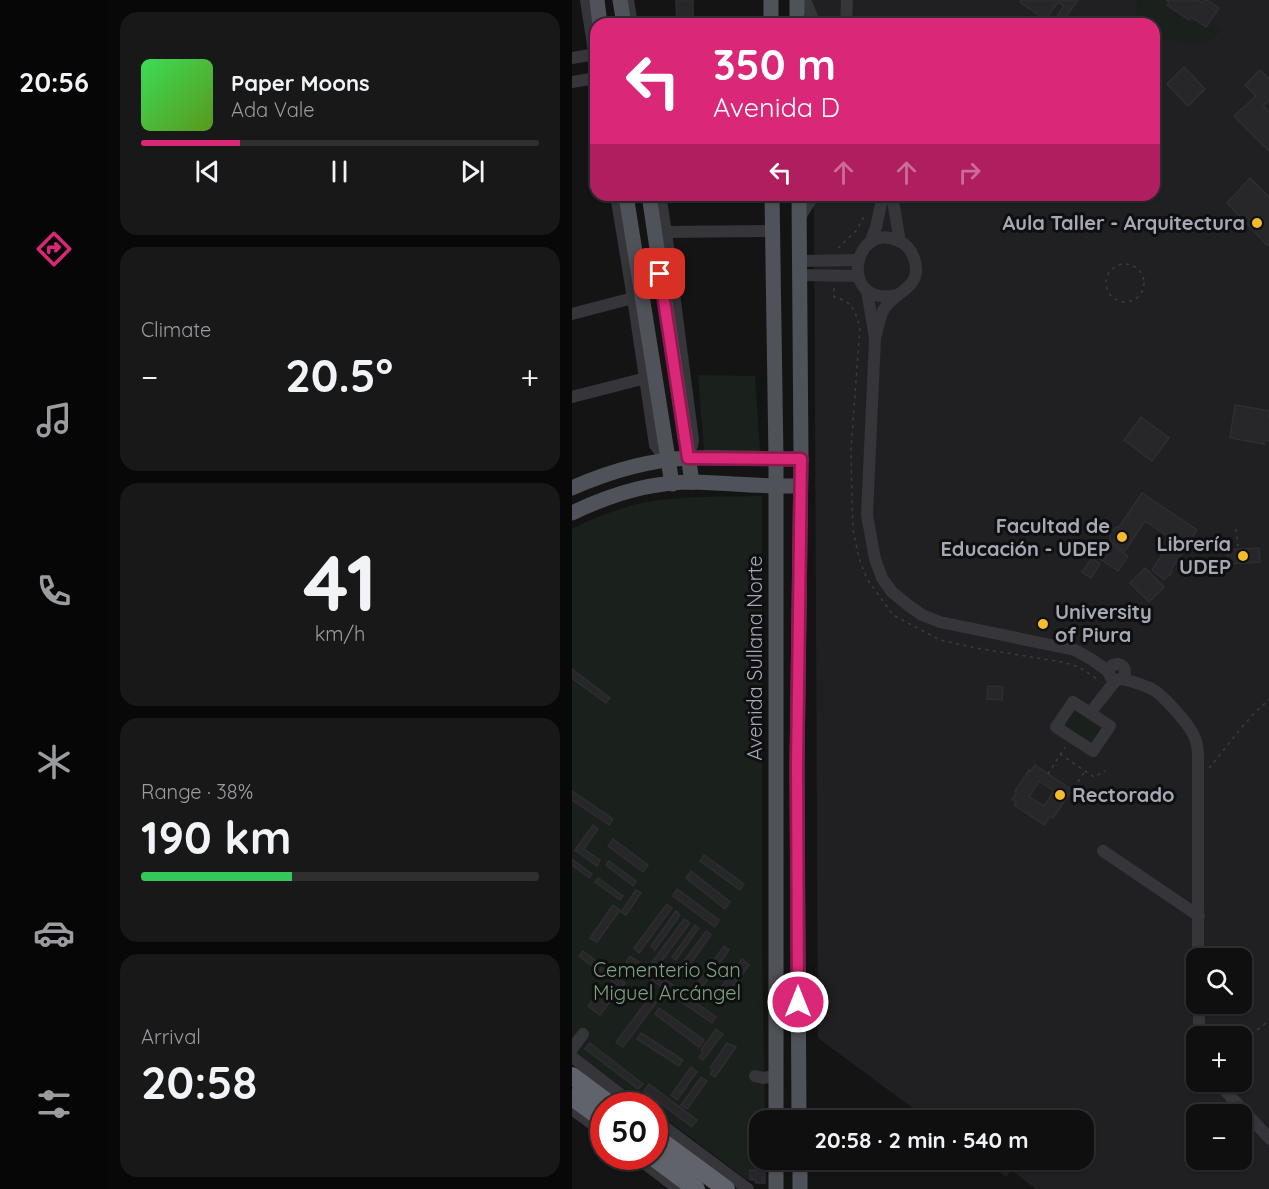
<!DOCTYPE html>
<meta charset="utf-8">
<style>
body{margin:0;font-family:Quicksand,sans-serif;background:#181819;color:#f1f3f6;height:100vh;display:flex;flex-direction:column;font-size:22px;white-space:nowrap}
*{box-sizing:border-box;margin:0}
p{font-size:20px;color:#9b9c9f}
.icon{flex:none;width:33px;height:33px;fill:none;stroke:currentColor;stroke-width:2;stroke-linecap:round;stroke-linejoin:round}
.map{position:relative;flex:1;overflow:hidden}
.drawer{display:flex;flex-direction:column;gap:12px;padding:12px;background:#080809;width:464px}
.drawer>*{flex:none}
.hud{position:absolute;left:18px;top:18px;width:570px;height:183px;border-radius:18px;box-shadow:0 2px 4px #0004,0 0 0 2px #2f2f30;background:#db2777;color:#fff;overflow:hidden}
.buttons{position:absolute;left:614px;top:948px;display:grid;gap:12px}
.buttons a{display:grid;place-items:center;width:66px;height:66px;border-radius:12px;background:#0f0f10;box-shadow:0 2px 4px #0004,0 0 0 2px #2f2f30;font-size:30px}
.speed{position:absolute;left:18px;top:1092px;display:flex;gap:12px;font-size:30px;font-weight:700;text-align:center}
.speed>*{display:grid;place-content:center;width:78px;height:78px;border-radius:50%;background:#0f0f10;box-shadow:0 2px 4px #0004,0 0 0 2px #2f2f30;line-height:1}
.speed .limit{border:9px solid #d22;background:#fff;color:#111}
.pin{position:absolute;display:grid;place-items:center;width:51px;height:51px;color:#fff;margin:-26px;border-radius:12px;box-shadow:0 3px 9px #0006}
.me{position:absolute;width:66px;margin:-33px;rotate:0deg;stroke-linejoin:round;filter:drop-shadow(0 0 4px #0008)}
.turn{display:flex;align-items:center;gap:21px;height:126px;padding:0 24px;font-size:27px}
.turn .icon{width:78px;height:78px;stroke-width:2.5}
.turn b{display:block;font-size:42px;line-height:51px}
.lanes{display:flex;align-items:center;height:57px;padding:0 24px;background:#0003;justify-content:center;gap:30px;direction:ltr}
.lanes .off{opacity:.35}
.big{font-size:45px;font-weight:700;line-height:1.1}
.drawer .tile{flex:1;display:flex;flex-direction:column;justify-content:center;gap:9px;min-width:0;padding:0 21px;border-radius:18px;background:#181819}
.drawer .dial{align-items:center;gap:0}
.dial b{font-size:78px;line-height:1}
.song{display:flex;align-items:center;gap:18px}
.cover{width:72px;height:72px;border-radius:9px;background:linear-gradient(135deg,hsl(130 70% 55%),hsl(90 70% 35%))}
.played{height:6px;border-radius:3px;background:linear-gradient(90deg,#db2777 25%,#2f2f30 25%)}
.keys{display:flex;justify-content:space-around;direction:ltr}
.heat{display:flex;justify-content:space-between;align-items:center;font-size:33px;direction:ltr}
.charge{height:9px;border-radius:4px;background:linear-gradient(90deg,#34c759 38%,#2f2f30 0)}
.trip{position:absolute;left:177px;top:1110px;width:345px;height:60px;border-radius:18px;background:#0f0f10;box-shadow:0 2px 4px #0004,0 0 0 2px #2f2f30;font-weight:700;line-height:60px;text-align:center}
main{display:flex;flex:1;min-height:0}
.menu{display:flex;flex-direction:column;width:108px;justify-content:space-around;align-items:center;background:#060606;color:#9b9c9f}
.menu .icon{width:42px;height:42px}
.menu .current{color:#db2777}
.menu b{font-size:27px;color:#f1f3f6}
.map>svg:first-child{display:block}
.built{fill:#202022;fill-rule:evenodd}
.green{fill:#1a201b}
.building{fill:#272729;stroke:#2e2d31;stroke-width:1.5;fill-rule:evenodd}
.lines{fill:none;stroke-linecap:round;stroke-linejoin:round}
.path{stroke:#3b3c41;stroke-width:1.5;stroke-dasharray:3 4.5;stroke-linecap:butt}
.minor{stroke:#35353a;stroke-width:12}
.major{stroke:#505259;stroke-width:15}
.highway{stroke:#60636b;stroke-width:18}
.route-casing{stroke:#8e194d;stroke-width:15}
.route{stroke:#db2777;stroke-width:10}
.poi-dot{fill:#f4bb2d;stroke:#0f0f10;stroke-width:2}
.labels{text-anchor:middle;stroke-width:6;stroke-linejoin:round;paint-order:stroke}
.poi-label{font-size:20px;font-weight:bold;fill:#a5a9b6;stroke:#0f0f10;text-anchor:end}
.street-label{font-size:20px;fill:#a5a9b6;stroke:#0f0f10}
.park-label{font-size:20px;fill:#7ca180;stroke:#0f0f10}
</style>
<main>
<nav class="menu">
<b>20:56</b>
<svg class="icon current" aria-label="directions" viewBox="0 0 24 24"><path d="M12 3l9 9-9 9-9-9zM9 14v-3h6M13 9l2 2-2 2"/></svg>
<svg class="icon" aria-label="music" viewBox="0 0 24 24"><path d="M9 18V5l10-2v13"/><circle cx="6" cy="18" r="3"/><circle cx="16" cy="16" r="3"/></svg>
<svg class="icon" aria-label="phone" viewBox="0 0 24 24"><path d="M5 4h4l2 5-3 2q2 4 5 5l2-3 5 2v4C11 20 4 13 5 4z"/></svg>
<svg class="icon" aria-label="climate" viewBox="0 0 24 24"><path d="M12 3v18M4 7l16 10M4 17L20 7"/></svg>
<svg class="icon" aria-label="car" viewBox="0 0 24 24"><path d="M5 17H2v-5l4-1 3-4h7l3 4 3 1v5h-3M9 17h6M6 11h13"/><circle cx="7" cy="17" r="2"/><circle cx="17" cy="17" r="2"/></svg>
<svg class="icon" aria-label="filters" viewBox="0 0 24 24"><path d="M4 7h16M4 17h16"/><circle cx="9" cy="7" r="2"/><circle cx="15" cy="17" r="2"/></svg>
</nav>
<section class="drawer">
<div class="tile">
<div class="song"><i class="cover"></i><div><b>Paper Moons</b><p>Ada Vale</p></div></div>
<div class="played"></div>
<div class="keys"><svg class="icon" aria-label="previous" viewBox="0 0 24 24"><path d="M18 5L8 12l10 7zM5 5v14"/></svg><svg class="icon" aria-label="pause" viewBox="0 0 24 24"><path d="M8 5v14M16 5v14"/></svg><svg class="icon" aria-label="next" viewBox="0 0 24 24"><path d="M6 5l10 7-10 7zM19 5v14"/></svg></div>
</div>
<div class="tile"><p>Climate</p>
<div class="heat"><a>−</a><b class="big">20.5°</b><a>+</a></div>
</div>
<div class="tile dial"><b>41</b><p>km/h</p></div>
<div class="tile"><p>Range · 38%</p><b class="big">190 km</b><div class="charge"></div></div>
<div class="tile"><p>Arrival</p><b class="big">20:58</b></div>
</section>
<div class="map">
<svg width="698" height="1189" viewBox="0 0 698 1189">
<rect width="100%" height="100%" fill="#141415"/>
<path class="built" d="M238 0H697V1189H464L439 1170 434 1177 410 1160H512V1120H357L246 1038 242 202 247 195H582V24H238ZM624 958H669V1004H624ZM624 1036H669V1082H624ZM624 1114H669V1160H624Z"/>
<g class="green">
<path d="M566 0H592L595 2 594 5 617 21 619 19 635 29 640 23 650 30C633 50 619 41 596 40 592 40 587 42 582 42V24H562Z"/>
<path d="M126 375 183 376 188 451H132Z"/>
<path d="M190 496V948L193 1120H188V1160H193V1184L184 1183 174 1179 83 1111 82 1106 75 1105 0 1051V529C22 518 46 508 70 503 109 495 151 497 190 496Z"/>
<path d="M502 709 531 728 521 742 515 741 493 728 492 723Z"/>
</g>
<g class="building">
<path d="M104 0H121V24H105Z"/>
<path d="M449 0H506L489 24H480L492 6 486 2 473 20 448 2Z"/>
<path d="M594 0H625L630 3 632 0H635L647 8 634 27 619 17 617 20 595 5 597 2Z"/>
<path d="M612 67 633 89 616 106 595 84Z"/>
<path d="M688 70 698 80V100L691 106 698 112V152L662 116 684 96 673 85Z"/>
<path d="M678 178 698 198V242L695 245 655 203Z"/>
<path d="M663 405 698 411 696 418H698V441L692 440V444L658 438Z"/>
<path d="M569 417 597 438 580 461 552 440Z"/>
<path d="M570 493 625 530 600 568 599 574 592 579 580 570 600 539 573 521 553 551 538 541V532L543 528 547 527Z"/>
<path d="M536 541 556 556 546 571 525 557Z"/>
<path d="M687 548 688 562 656 564 655 550Z"/>
<path d="M520 558 528 564 519 578 510 572Z"/>
<path d="M573 568 592 587 577 602 558 583Z"/>
<path d="M0 669 38 698 34 703 0 678Z"/>
<path d="M416 686 431 687 430 700 415 699Z"/>
<path d="M463 765 500 790 481 818 478 816 472 825 442 805 444 802 440 799 445 792 443 791 457 770 459 771ZM467 781 482 791 472 806 457 797Z"/>
<path d="M0 791 41 819 37 825 0 800Z"/>
<path d="M21 825 26 829 12 849 28 860 25 866 3 850Z"/>
<path d="M41 839 76 865 71 872 36 846Z"/>
<path d="M132 855 172 884 168 890 128 861Z"/>
<path d="M0 859 20 874 17 878 0 865Z"/>
<path d="M37 861 64 881 61 886 34 865Z"/>
<path d="M119 871 158 902 153 909 114 878Z"/>
<path d="M26 878 51 896 48 900 23 882Z"/>
<path d="M105 889 147 920 143 927 101 896Z"/>
<path d="M64 890 69 893 54 915 49 912Z"/>
<path d="M95 904 100 908 67 953 62 948Z"/>
<path d="M41 905 48 910 25 942 18 938Z"/>
<path d="M104 911 108 915 83 950 79 946Z"/>
<path d="M112 919 118 923 86 966 80 962Z"/>
<path d="M123 925 127 928 104 960 100 957Z"/>
<path d="M134 931 139 935 107 980 102 975Z"/>
<path d="M152 946 157 950 126 993 121 989Z"/>
<path d="M11 951 53 983 49 988 7 956Z"/>
<path d="M58 956 102 986 97 992 54 962Z"/>
<path d="M170 959 177 965 146 1006 139 1001Z"/>
<path d="M29 989 41 998 28 1015 16 1006Z"/>
<path d="M106 990 144 1017 140 1023 101 996Z"/>
<path d="M77 998 84 1003 51 1047 44 1042Z"/>
<path d="M87 1008 132 1040 127 1047 83 1014Z"/>
<path d="M144 1029 151 1034 131 1060 127 1057 131 1052 129 1050Z"/>
<path d="M69 1033 111 1060 107 1066 65 1039Z"/>
<path d="M18 1043 71 1084 66 1089 13 1049Z"/>
<path d="M155 1043 164 1047 143 1077 138 1074 141 1070 138 1068Z"/>
<path d="M119 1067 125 1072 105 1100 99 1095Z"/>
<path d="M129 1077 135 1081 115 1109 109 1105Z"/>
<path d="M77 1084 125 1120 120 1127 72 1091Z"/>
<path d="M178 1170H193V1183H184V1180L178 1179Z"/>
</g>
<g class="lines">
<g class="path">
<path d="M266 248 284 231 291 218 294 219"/>
<circle cx="553" cy="283" r="19"/>
<path d="M262 288V297C281 302 282 309 288 327L279 449 280 499 281 530 287 558 295 579 321 615 368 640 404 648 490 662C499 664 507 667 515 672 519 675 522 678 528 680"/>
<path d="M664 529 666 546"/>
<path d="M488 754 522 777 533 771"/>
<path d="M637 768C657 745 674 718 698 699"/>
<path d="M476 774 493 747"/>
<path d="M502 788 513 771"/>
<path d="M669 1045 672 1040 698 1020"/>
</g>
<g class="minor">
<path d="M14 0 24 64"/>
<path d="M56 0 60 24"/>
<path d="M233 0 243 24"/>
<path d="M274 22 328 23"/>
<path d="M274 24 275 0"/>
<path d="M0 58 24 54"/>
<path d="M0 82 24 78"/>
<path d="M44 195 61 298 83 445 95 461"/>
<path d="M88 195 94 232 121 440 120 446"/>
<path d="M320 195 328 242"/>
<path d="M228 217 242 195"/>
<path d="M94 232 200 231"/>
<path d="M298 243 304 227 311 195"/>
<path d="M228 261 285 260"/>
<path d="M228 275 286 276"/>
<path d="M295 290 303 339 295 515 303 559 310 578 320 592 336 605 350 615 368 622 503 650 519 659 536 671"/>
<path d="M0 314 61 298"/>
<path d="M304 335C306 327 308 316 312 309 324 290 352 288 342 258 339 250 334 244 327 241 280 219 266 308 324 295"/>
<path d="M0 397 74 378"/>
<circle cx="545" cy="672" r="8"/>
<path d="M548 679C558 680 571 685 580 689 591 695 615 722 621 734 625 741 626 748 626 756V958"/>
<path d="M501 702 538 726 521 751 484 727Z"/>
<path d="M518 713 544 680"/>
<path d="M531 851 627 916"/>
<path d="M627 1004V1036"/>
<path d="M0 1049 11 1034"/>
<path d="M0 1057 64 1106"/>
<path d="M183 1076 191 1078 204 1076"/>
<path d="M645 1082 698 1139"/>
<path d="M0 1109 32 1133"/>
<path d="M82 1119 176 1189"/>
<path d="M63 1156 106 1189"/>
</g>
<g class="major">
<path d="M25 0 28 24"/>
<path d="M48 0 52 24"/>
<path d="M225 0V24"/>
<path d="M199 24V0"/>
<path d="M54 195 100 484"/>
<path d="M77 195 120 482"/>
<path d="M200 195 204 459V1120"/>
<path d="M227 195 229 459 225 766 227 1120"/>
<path d="M0 488C36 472 77 460 117 458 154 457 192 459 229 459"/>
<path d="M0 513C37 495 79 482 121 482 157 483 193 487 228 486"/>
<path d="M204 1160V1189"/>
<path d="M228 1160V1189"/>
</g>
<g class="highway">
<path d="M0 1076 40 1106"/>
<path d="M0 1097 32 1120"/>
<path d="M82 1136 154 1189"/>
<path d="M80 1156 124 1189"/>
</g>
</g>
<g class="lines">
<g class="route-casing">
<path id="route" d="M88 274 116 458 229 459 225 766 226 1002"/>
</g>
<use href="#route" class="route"/>
</g>
<g class="poi-dot">
<circle cx="685" cy="223" r="6"/>
<circle cx="550" cy="537" r="6"/>
<circle cx="671" cy="556" r="6"/>
<circle cx="471" cy="624" r="6"/>
<circle cx="488" cy="795" r="6"/>
</g>
<g class="labels">
<g class="poi-label">
<text x="673" y="230">Aula Taller - Arquitectura</text>
<text x="538" y="533">Facultad de<tspan x="538" dy="23">Educación - UDEP</tspan></text>
<text x="659" y="551">Librería<tspan x="659" dy="23">UDEP</tspan></text>
<text x="483" y="619" text-anchor="start">University<tspan x="483" dy="23">of Piura</tspan></text>
<text x="500" y="802" text-anchor="start">Rectorado</text>
</g>
<g class="street-label">
<text transform="translate(183 658) rotate(-90)" y="7">Avenida Sullana Norte</text>
</g>
<g class="park-label">
<text x="95" y="977">Cementerio San<tspan x="95" dy="23">Miguel Arcángel</tspan></text>
</g>
</g>
</svg>
<div class="buttons">
<a><svg class="icon" aria-label="search" viewBox="0 0 24 24"><circle cx="10" cy="10" r="6"/><path d="M15 15l6 6"/></svg></a>
<a>+</a>
<a>−</a>
</div>
<div class="speed"><div class="limit">50</div></div>
<div class="pin" style="left:88px;top:274px;background:#d93025"><svg class="icon" aria-label="arrive" viewBox="0 0 24 24"><path d="M6 21V4h12l-3 4 3 4H6"/></svg></div>
<svg class="me" style="left:226px;top:1002px" viewBox="-20 -20 40 40"><circle r="17" fill="#db2777" stroke="#fff" stroke-width="3"/><path d="M0-11L8 9 0 5-8 9z" fill="#fff"/></svg>
<div class="trip">20:58 · 2 min · 540 m</div>
<div class="hud">
<div class="turn"><svg class="icon" aria-label="left" viewBox="0 0 24 24"><path d="M17 20v-9H6M10 6l-5 5 5 5"/></svg><div><b>350 m</b>Avenida D</div></div>
<div class="lanes"><svg class="icon" aria-label="left" viewBox="0 0 24 24"><path d="M17 20v-9H6M10 6l-5 5 5 5"/></svg><svg class="icon off" aria-label="ahead" viewBox="0 0 24 24"><path d="M12 20V5M6 11l6-6 6 6"/></svg><svg class="icon off" aria-label="ahead" viewBox="0 0 24 24"><path d="M12 20V5M6 11l6-6 6 6"/></svg><svg class="icon off" aria-label="right" viewBox="0 0 24 24"><path d="M7 20v-9h11M14 6l5 5-5 5"/></svg></div>
</div>
</div>
</main>
